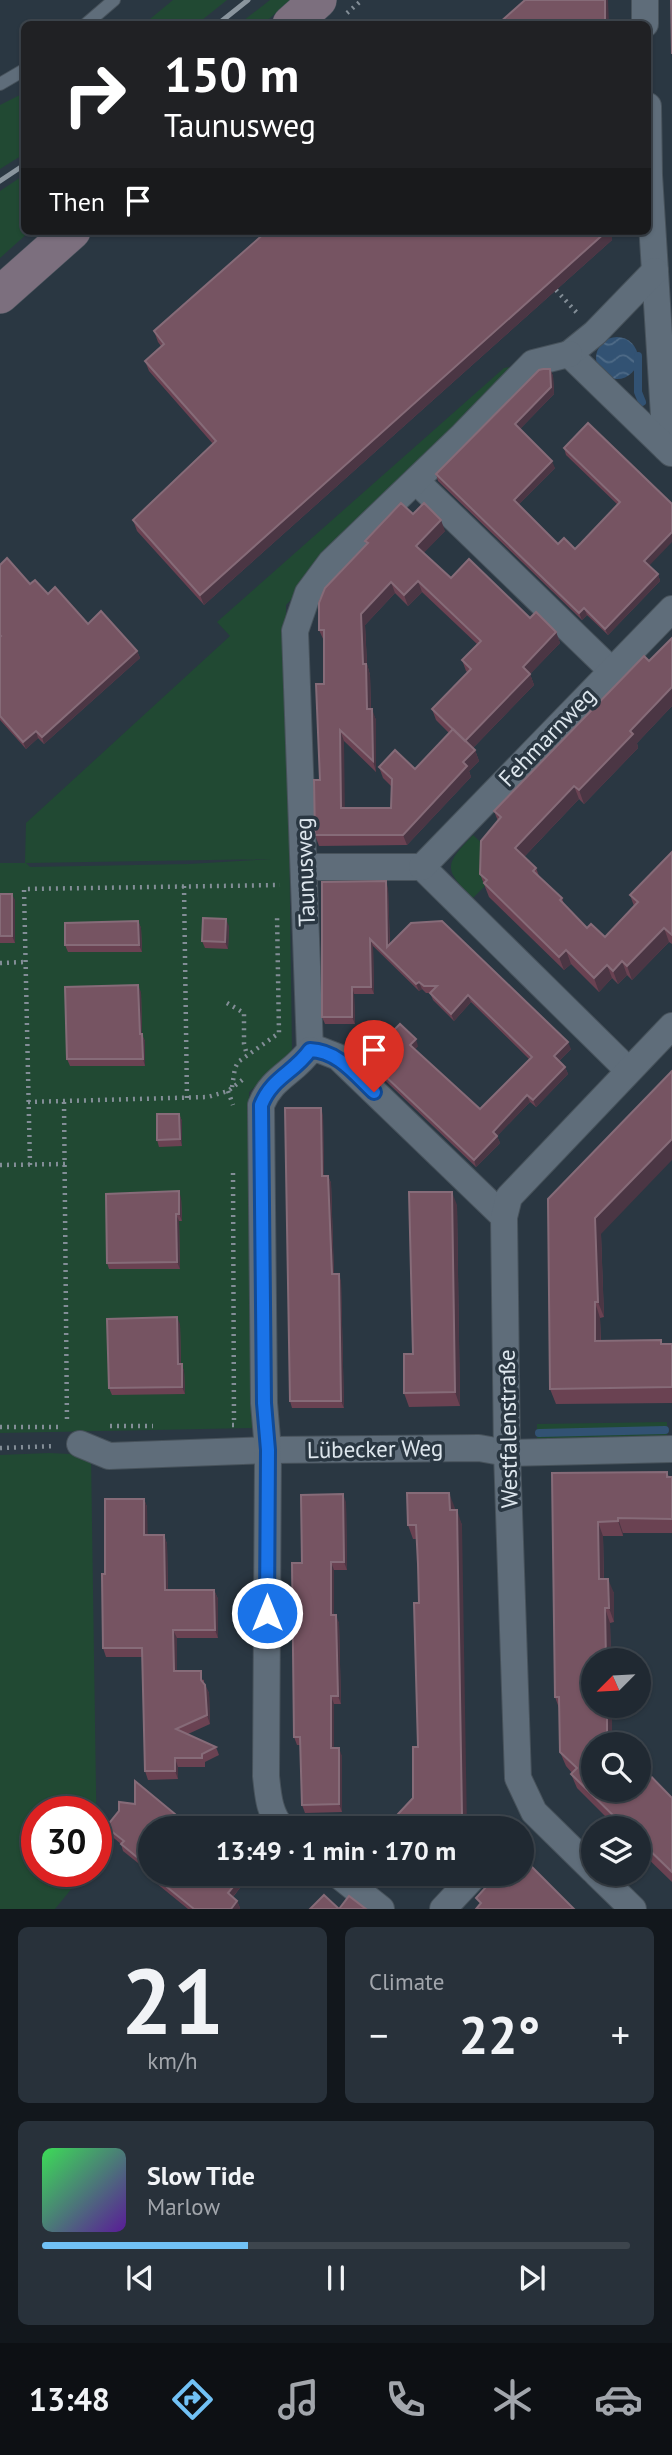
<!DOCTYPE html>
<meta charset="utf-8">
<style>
body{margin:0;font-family:"PT Sans",sans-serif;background:#28313a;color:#f1f3f6;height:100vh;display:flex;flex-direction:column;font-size:26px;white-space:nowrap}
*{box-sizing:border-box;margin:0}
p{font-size:23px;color:#a2a6ac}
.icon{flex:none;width:38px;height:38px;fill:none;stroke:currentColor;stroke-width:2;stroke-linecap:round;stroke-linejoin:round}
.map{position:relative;height:1909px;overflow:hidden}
.sheet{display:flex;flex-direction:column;gap:18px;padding:18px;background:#12171c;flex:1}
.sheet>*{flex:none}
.banner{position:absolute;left:21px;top:21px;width:630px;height:214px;border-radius:10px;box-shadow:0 2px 5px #0004,0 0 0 2px #3d454d;background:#202124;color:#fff;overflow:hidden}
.needle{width:46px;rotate:246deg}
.tools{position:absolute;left:581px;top:1648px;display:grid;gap:14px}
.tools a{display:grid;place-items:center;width:70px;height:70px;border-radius:50%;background:#202932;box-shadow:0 2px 5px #0004,0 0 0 2px #3d454d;font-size:35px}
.speed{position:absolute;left:21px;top:1796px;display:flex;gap:14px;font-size:35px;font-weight:700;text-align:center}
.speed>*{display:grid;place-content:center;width:91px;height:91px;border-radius:50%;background:#202932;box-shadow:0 2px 5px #0004,0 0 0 2px #3d454d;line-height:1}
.speed .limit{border:10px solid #d22;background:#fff;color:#111}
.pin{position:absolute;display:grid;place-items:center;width:60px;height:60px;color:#fff;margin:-72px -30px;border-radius:50% 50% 50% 0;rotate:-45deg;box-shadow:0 0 7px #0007}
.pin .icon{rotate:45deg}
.me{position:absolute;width:77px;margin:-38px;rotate:0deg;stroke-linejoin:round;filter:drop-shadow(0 0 5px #0008)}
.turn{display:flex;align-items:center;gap:24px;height:147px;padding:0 28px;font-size:32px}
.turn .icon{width:91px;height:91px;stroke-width:2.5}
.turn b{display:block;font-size:49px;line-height:60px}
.then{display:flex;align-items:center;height:66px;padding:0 28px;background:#0003;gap:14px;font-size:26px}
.big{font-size:52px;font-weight:800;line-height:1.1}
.sheet .widget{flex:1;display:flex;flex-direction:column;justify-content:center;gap:10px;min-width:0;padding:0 24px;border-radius:10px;background:#28313a}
.sheet .dial{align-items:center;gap:0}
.dial b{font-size:91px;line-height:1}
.song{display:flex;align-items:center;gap:21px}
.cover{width:84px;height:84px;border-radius:10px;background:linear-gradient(135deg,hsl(130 70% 55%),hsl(270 70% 35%))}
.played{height:7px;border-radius:4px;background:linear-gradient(90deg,#71c1f5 35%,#3d454d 35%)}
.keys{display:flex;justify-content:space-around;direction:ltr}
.heat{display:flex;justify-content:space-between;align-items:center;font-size:38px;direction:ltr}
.sheet .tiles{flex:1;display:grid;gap:18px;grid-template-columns:1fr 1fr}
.widget:last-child{grid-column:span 2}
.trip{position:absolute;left:138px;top:1816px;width:396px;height:70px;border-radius:35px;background:#202932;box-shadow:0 2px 5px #0004,0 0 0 2px #3d454d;font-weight:800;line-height:70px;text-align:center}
.tab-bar{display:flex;height:112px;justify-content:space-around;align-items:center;background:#0d1014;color:#a2a6ac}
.tab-bar .icon{width:49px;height:49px}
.tab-bar .current{color:#71c1f5}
.tab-bar b{font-size:32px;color:#f1f3f6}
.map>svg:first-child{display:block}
.green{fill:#214933;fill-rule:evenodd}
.water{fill:url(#water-waves)}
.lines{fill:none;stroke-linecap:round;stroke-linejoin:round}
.stream{stroke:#325273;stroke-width:8}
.lane-casing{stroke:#47525b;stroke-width:14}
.street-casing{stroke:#47525b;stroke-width:28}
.secondary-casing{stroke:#47525b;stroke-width:38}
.path{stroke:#838e97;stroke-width:4.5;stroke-dasharray:2 5;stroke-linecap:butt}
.lane{stroke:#5f6d7a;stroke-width:12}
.street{stroke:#5f6d7a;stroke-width:26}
.secondary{stroke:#7c6f7e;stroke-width:37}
.rail{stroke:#8a959e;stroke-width:5}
.wall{fill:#6a4252;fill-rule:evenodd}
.shaded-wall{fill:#4b3644}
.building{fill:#765462;stroke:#866b78;stroke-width:2}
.route-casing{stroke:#114b97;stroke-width:18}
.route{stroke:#1a73e8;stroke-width:12}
.labels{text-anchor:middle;stroke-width:7;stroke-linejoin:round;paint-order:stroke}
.street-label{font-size:23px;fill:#dde6ed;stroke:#2a3742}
</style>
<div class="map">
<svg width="672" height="1909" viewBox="0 0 672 1909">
<defs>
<pattern id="water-waves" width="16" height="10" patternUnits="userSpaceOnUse" patternTransform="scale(1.75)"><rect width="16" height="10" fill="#325273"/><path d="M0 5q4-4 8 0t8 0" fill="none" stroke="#4f6b87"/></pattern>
</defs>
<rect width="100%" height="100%" fill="#2a3742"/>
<g class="green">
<path d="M173 0H227L197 24H144Z"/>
<path d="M270 0H291L263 24H239Z"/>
<path d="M24 93V154L0 169V105Z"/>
<path d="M24 175V231H30L0 258V191Z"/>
<path d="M515 366 489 398 481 397 464 414V423L286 605 292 1053 249 1092 253 1428 0 1433V863H25L26 823 230 636 217 622 504 368ZM272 859 189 864 30 867 26 863Z"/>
<path d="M473 835 485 846V886L473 898C443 869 444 865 473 835Z"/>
<path d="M667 1422V1438L537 1440V1424Z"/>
<path d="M49 1453 91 1455 97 1857 96 1859V1811H37V1871H86L55 1909H0V1455Z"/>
</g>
<circle class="water" cx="617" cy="358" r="21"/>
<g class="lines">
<g class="stream">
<path d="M638 356V392L642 402"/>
<path d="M539 1433 665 1430"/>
</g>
<g class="lane-casing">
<g id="lane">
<path d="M86 24 114 0"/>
<path d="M0 84 24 70"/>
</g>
</g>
<g class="street-casing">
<g id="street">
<path d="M645 0V24"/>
<path d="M648 106 649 175 666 448"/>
<path d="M569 354 671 453"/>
<path d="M569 354 595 333 655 271"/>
<path d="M416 481 611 670"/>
<path d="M305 867H422L628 1070"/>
<path d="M422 867 672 609"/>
<path d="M310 1050 295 631 308 593 331 562 463 435 533 363 569 354"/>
<path d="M310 1050H320L338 1057 504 1217"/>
<path d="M80 1444 109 1456 268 1450 479 1448 507 1453 672 1449"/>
<path d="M283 1829C269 1814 268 1795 266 1776L268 1450 264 1403 261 1105C272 1077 294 1073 310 1050"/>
<path d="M593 1870 534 1812 518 1778 507 1453 504 1217 509 1197 672 1026"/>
<path d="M337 1874 381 1909"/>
<path d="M597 1874 633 1909"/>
<path d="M443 1909 476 1874"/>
</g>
</g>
<g class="secondary-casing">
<g id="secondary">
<path d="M291 24 318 0"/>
<path d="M0 295 72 231"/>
</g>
</g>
<g class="path">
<path d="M347 13 362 0"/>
<path d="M556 290 578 314"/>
<path d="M184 886 187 1099"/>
<path d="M0 963 25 962"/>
<path d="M227 1003 244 1013V1044L247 1055"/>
<path d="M232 1087 235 1068 238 1062 279 1033 277 915"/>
<path d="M228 1091 233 1105"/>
<path d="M28 1102 208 1097 228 1091 246 1077"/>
<path d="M64 1102 67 1423"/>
<path d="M0 1165 65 1164"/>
<path d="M30 1165 24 889 280 885"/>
<path d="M232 1425H234L233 1169"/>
<path d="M110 1426H153"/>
<path d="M0 1427H62"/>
<path d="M0 1448 55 1446"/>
</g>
<use href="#lane" class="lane"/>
<use href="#street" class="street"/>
<use href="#secondary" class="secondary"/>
<g class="rail">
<path d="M218 24 248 0"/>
<path d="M0 181 24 165"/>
</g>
</g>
<g class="wall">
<path d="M267 231H612V240L204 605 137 531 133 520 213 444 149 371 145 361 161 346 158 342 154 331Z"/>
<path d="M550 369 553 376 554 394 520 429 555 468 518 505 558 544 575 549 618 505 566 455 564 448 588 423 649 566 658 574 660 581 608 635 587 615 582 620 438 481 436 474Z"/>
<path d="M413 514 445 531 423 553 451 578 556 632 560 643 530 674 534 685 473 748 475 750 479 761 469 771 471 777 407 845 319 846 315 835 320 780 324 684V641L319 630 367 545 365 541ZM422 592 477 644 462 660 466 671 468 673 432 709 436 720 449 733 415 769 379 767 383 778 391 786V808H344V741L376 772V720L371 709 370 675 367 664 365 625 395 593 408 606Z"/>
<path d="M0 565 48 594 88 624 137 651 140 658 44 744 38 738 26 749 0 720Z"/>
<path d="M672 638V706L637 743 638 748 584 804 579 799 524 857 536 868 539 876 562 898 564 904 587 928 605 937 634 906 630 895 672 852V944L669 942 632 980 627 975 618 984 612 978 599 992 571 964 564 970 489 897 480 874 498 821 494 811Z"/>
<path d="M388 888 390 944 571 1049 559 1061 565 1067 568 1074 536 1107 530 1102 497 1136 500 1143 476 1167 369 1065 366 1058 418 1046 415 1049 480 1109 529 1059 471 1002 454 1021 433 1000 430 993H426L422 989 419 991 373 946 374 994H354L355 1024H325L322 1017Z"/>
<path d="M0 894 15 900V943H0Z"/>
<path d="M138 921 141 928 142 952H68L65 945Z"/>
<path d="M229 926 228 949 205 948 202 941Z"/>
<path d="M141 992 142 1035 145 1041V1066H70L67 1059Z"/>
<path d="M179 1114 182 1121V1146L159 1147 157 1140Z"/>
<path d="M323 1115 324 1176H328L331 1183 334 1274 341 1281 344 1408H292L290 1401Z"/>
<path d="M181 1198 182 1221H179L180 1269H109L107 1263Z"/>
<path d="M548 1199 601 1234 604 1317 600 1318 601 1341 672 1344V1403L556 1404 550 1389Z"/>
<path d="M457 1205 460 1406 409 1407 404 1393 413 1354Z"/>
<path d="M180 1324 181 1364 184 1371 185 1394 112 1395 109 1388Z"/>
<path d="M667 1472 669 1477H672V1533H623V1536H603L604 1579 614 1593V1622L610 1623 611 1661H593L612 1706V1737L672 1798V1882L639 1850V1829H618L577 1788 571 1774 572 1773 566 1766 560 1752 559 1708 555 1697 552 1473Z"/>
<path d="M144 1499 147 1507V1535H164L167 1544 168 1590H214L218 1599V1638H177V1671L204 1680V1683L209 1693 210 1724 188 1734 216 1747 219 1755 205 1762V1767H178V1779L148 1780 145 1771 142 1657H106L103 1648 105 1574Z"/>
<path d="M346 1502 347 1570H334V1615L339 1623 341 1704H334V1748L342 1756V1812L305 1813 302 1805 301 1745H297L294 1737 302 1563Z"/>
<path d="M455 1508V1510L462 1525 413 1798 418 1747V1564L417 1539H413L408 1525Z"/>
<path d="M181 1819 183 1825 150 1829V1874H241L243 1884 233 1897 237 1901 240 1908 239 1909H188L150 1878 148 1871 123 1851 121 1844 109 1834 106 1827Z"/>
<path d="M399 1874H426L413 1888Z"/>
</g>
<g class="shaded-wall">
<path d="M605 0H608L609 24H605Z"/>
<path d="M607 231H612V240L204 605 200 595Z"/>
<path d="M550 369 553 376 554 394 518 431 515 424Z"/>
<path d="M552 461 555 468 516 507 514 500Z"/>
<path d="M441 520 445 531 420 557 416 546Z"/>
<path d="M672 532V542L647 568 644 561Z"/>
<path d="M658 574 660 581 608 635 605 629Z"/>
<path d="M418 581 422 592 408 606 404 595Z"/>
<path d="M391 582 395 593 365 625 367 664 370 675 371 720 367 709 363 664 361 614Z"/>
<path d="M584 608 587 615 582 620 579 613Z"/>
<path d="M556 632 560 643 530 674 534 685 469 752 465 741 523 667Z"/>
<path d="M137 651 140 658 44 744 42 737Z"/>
<path d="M672 687V706L637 743 638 748 584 804 579 790 630 731Z"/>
<path d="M372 709 376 720V772L373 761Z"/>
<path d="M340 730 344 741 345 819 341 808Z"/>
<path d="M36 731 38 738 26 749 23 742Z"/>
<path d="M475 750 479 761 469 771 471 777 407 845 403 835 463 762Z"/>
<path d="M574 786 579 799 520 861 515 848Z"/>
<path d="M386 881 388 888 390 954 387 947Z"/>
<path d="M12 894 15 900V943L12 936Z"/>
<path d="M226 919 229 926 228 949 225 942Z"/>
<path d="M138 921 141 928 142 952 139 945Z"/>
<path d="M664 928 669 942 632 980 627 966Z"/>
<path d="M370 939 373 946 374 994 371 987Z"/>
<path d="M566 950 571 964 564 970 559 957Z"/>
<path d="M622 961 627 975 618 984 613 971Z"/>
<path d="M607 965 612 978 599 992 594 978Z"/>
<path d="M419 982 422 989 419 991 416 984Z"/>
<path d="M138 985 141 992 142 1035 145 1041V1066L143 1059 140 1034Z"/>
<path d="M352 987 354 994 355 1024 352 1017Z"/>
<path d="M468 995 471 1002 454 1021 451 1014Z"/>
<path d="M416 1039 418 1046 413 1052 410 1045Z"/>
<path d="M568 1042 571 1049 557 1063 554 1056Z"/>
<path d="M565 1067 568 1074 536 1107 533 1100Z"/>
<path d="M527 1095 530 1102 497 1136 500 1143 476 1167 474 1160 493 1132Z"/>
<path d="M321 1108 323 1115 324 1183 322 1176Z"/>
<path d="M179 1114 182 1121V1146L180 1139Z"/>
<path d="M672 1139V1160L601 1234 604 1317 598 1302 595 1218Z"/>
<path d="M328 1176 331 1183 334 1281 332 1274Z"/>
<path d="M179 1191 181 1198 182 1221 179 1214Z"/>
<path d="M452 1192 457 1205 460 1406 455 1392Z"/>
<path d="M176 1214 179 1221 180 1269 177 1262Z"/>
<path d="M339 1274 341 1281 344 1408 341 1401Z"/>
<path d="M595 1302 600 1318 601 1357 595 1341Z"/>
<path d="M177 1317 180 1324 181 1371 178 1364Z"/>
<path d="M182 1364 184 1371 185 1394 182 1387Z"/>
<path d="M449 1493 455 1508V1525L450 1510Z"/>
<path d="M343 1494 346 1502 347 1570 344 1562Z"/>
<path d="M144 1499 147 1507 148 1544 144 1535Z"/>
<path d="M457 1510 462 1525 467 1829H450Z"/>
<path d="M618 1518 623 1533V1536L618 1521Z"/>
<path d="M598 1522 603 1536 604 1593 599 1579Z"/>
<path d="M164 1535 167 1544 168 1599 165 1590Z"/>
<path d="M331 1562 334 1570V1623L331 1615Z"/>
<path d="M608 1579 614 1593V1622L609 1608Z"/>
<path d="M214 1590 218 1599V1638L215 1630Z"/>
<path d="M605 1608 610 1623 611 1661H606Z"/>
<path d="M336 1615 339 1623 341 1704 338 1696Z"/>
<path d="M173 1630 177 1638V1680L174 1671Z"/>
<path d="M205 1685 209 1693 210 1724 207 1715Z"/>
<path d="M331 1696 334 1704V1756L331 1748Z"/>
<path d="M607 1706H612V1745L607 1732Z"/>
<path d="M339 1748 342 1756V1812L339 1804Z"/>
<path d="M175 1758 178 1767V1779L175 1771Z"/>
<path d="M240 1874 243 1884 230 1900 228 1893Z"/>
<path d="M408 1874H426L413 1888Z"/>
<path d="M237 1901 240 1908 239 1909H231Z"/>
</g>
<g class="building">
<path d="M525 0H605V24H498Z"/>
<path d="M671 0H672V54Z"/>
<path d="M267 231H607L200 595 133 520 216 441 145 361 164 344 154 331Z"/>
<path d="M543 369H550L551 387 515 424 552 461 514 500 558 544 564 538 575 549 581 543 620 502 564 448 588 423 672 504V532L644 561 658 574 605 629 584 608 579 613 436 474 539 370Z"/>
<path d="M401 503 413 514 424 503 441 520 416 546 451 578 469 559 530 618 536 612 556 632 523 667 530 674 465 741 432 709 471 669 462 660 481 641 418 581 404 595 391 582 361 614 363 664H366L367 709H372L373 761 340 730 341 808H391L392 779 379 767 395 750 415 769 453 729 475 750 463 762 467 766 403 835H315L314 780H320L316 684H324V630H319V603L325 588 368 543 365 541Z"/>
<path d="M7 558 30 584 35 580 48 594 55 587 88 624 101 611 137 651 42 737 36 731 23 742 0 716V637L1 636 0 635V565Z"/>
<path d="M672 638V687L630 731 633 734 579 790 574 786 515 848 536 868 533 871 562 898 560 900 587 928 591 924 605 937 638 902 630 895 672 852V935L664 928 627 966 622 961 613 971 607 965 594 978 566 950 559 957 484 883 487 880 480 874 481 841 501 817 494 811 644 656 649 661Z"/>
<path d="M386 881 387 947 411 923 442 921 568 1042 554 1056 565 1067 533 1100 527 1095 493 1132 497 1136 474 1160 366 1058 400 1024 416 1039 410 1045 480 1109 532 1057 468 995 451 1014 430 993 437 986H424L419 982 416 984 370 939 371 987H352V1017H322V882Z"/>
<rect x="0" y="894" width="12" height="42"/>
<path d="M203 918 226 919 225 942 202 941Z"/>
<path d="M138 921 139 945H65V923Z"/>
<path d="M138 985 140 1034H142L143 1059H67L65 987Z"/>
<path d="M672 1071V1139L595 1218 598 1302H595V1341L661 1340V1344H672V1387L550 1389 548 1199Z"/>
<path d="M285 1108H321L322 1176H328L332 1274H339L341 1401H290Z"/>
<path d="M157 1114H179L180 1139 157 1140Z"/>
<path d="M179 1191V1214H176L177 1262 107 1263 106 1194Z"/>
<path d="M409 1192H452L455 1392 404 1393V1354H413Z"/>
<path d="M177 1317 178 1364H182V1387L109 1388 107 1319Z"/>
<path d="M667 1472V1477H672V1519L618 1518V1521L598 1522 599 1579H608L609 1608H605L606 1661H593V1706H607V1732L620 1745H593V1790H639V1764L672 1798V1872L639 1840V1829H627L571 1774 577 1768 560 1752 559 1697H555L552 1473Z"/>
<path d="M407 1493H449L450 1510H457L462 1817 450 1829H384L413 1798V1747H418L414 1603H419L418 1564 416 1525H408Z"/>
<path d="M343 1494 344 1562H331V1615H336L338 1696H331V1748H339V1804L302 1805 300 1737H294L292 1563H302L301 1495Z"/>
<path d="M105 1499H144V1535H164L165 1590H214L215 1630H173L174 1671H201V1680L205 1685 207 1715 176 1729 216 1747 202 1754V1758H175V1771H145L142 1648H103L102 1574H105Z"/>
<path d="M135 1781 181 1819 182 1824 188 1829H150V1873L148 1871 150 1868 121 1844 124 1841 106 1827 119 1811V1802L135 1804Z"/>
<path d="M528 1863 574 1909H476L481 1903 476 1898 486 1887 499 1886 511 1874H522V1870Z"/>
<path d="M151 1874H240L241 1877 228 1893 237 1901 231 1909H194Z"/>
<path d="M324 1895 339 1909 349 1896 366 1909H310Z"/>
</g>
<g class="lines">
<g class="route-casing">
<path id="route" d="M267 1613 268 1450 264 1403 261 1105C272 1077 294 1073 310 1050 338 1051 355 1074 374 1092"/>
</g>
<use href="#route" class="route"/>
</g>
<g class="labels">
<g class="street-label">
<text transform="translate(547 737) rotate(-46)" y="8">Fehmarnweg</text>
<text transform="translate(305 872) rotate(-92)" y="8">Taunusweg</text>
<text transform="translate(508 1429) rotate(-91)" y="8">Westfalenstraße</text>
<text transform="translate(375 1449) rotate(-1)" y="8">Lübecker Weg</text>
</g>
</g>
</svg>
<div class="tools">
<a><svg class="needle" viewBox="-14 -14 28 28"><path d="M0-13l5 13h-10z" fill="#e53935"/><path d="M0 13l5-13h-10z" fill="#a2a6ac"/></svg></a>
<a><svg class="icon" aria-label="search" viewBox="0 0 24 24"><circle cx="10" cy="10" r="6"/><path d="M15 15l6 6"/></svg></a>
<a><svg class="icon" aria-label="layers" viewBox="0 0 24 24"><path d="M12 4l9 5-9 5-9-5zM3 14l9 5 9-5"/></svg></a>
</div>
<div class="speed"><div class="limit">30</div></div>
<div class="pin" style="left:374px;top:1092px;background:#d93025"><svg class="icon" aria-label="arrive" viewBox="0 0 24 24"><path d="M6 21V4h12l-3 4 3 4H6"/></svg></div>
<svg class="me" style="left:267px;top:1613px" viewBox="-20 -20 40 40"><circle r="17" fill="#1a73e8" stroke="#fff" stroke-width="3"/><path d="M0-11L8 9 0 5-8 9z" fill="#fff"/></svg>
<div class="trip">13:49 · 1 min · 170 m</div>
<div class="banner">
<div class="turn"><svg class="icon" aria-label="right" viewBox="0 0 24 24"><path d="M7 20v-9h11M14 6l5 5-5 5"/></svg><div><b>150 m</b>Taunusweg</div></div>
<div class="then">Then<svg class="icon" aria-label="arrive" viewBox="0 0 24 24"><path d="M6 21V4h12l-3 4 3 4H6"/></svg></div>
</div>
</div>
<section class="sheet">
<div class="tiles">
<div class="widget dial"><b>21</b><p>km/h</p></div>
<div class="widget"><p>Climate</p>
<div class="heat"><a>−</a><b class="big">22°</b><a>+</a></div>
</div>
<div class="widget">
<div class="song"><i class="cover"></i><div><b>Slow Tide</b><p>Marlow</p></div></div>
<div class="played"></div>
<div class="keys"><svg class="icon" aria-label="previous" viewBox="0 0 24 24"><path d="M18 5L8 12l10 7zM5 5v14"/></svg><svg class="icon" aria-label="pause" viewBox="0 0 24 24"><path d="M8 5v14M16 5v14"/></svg><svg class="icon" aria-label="next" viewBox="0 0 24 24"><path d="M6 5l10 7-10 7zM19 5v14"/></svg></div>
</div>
</div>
</section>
<nav class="tab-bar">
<b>13:48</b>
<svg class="icon current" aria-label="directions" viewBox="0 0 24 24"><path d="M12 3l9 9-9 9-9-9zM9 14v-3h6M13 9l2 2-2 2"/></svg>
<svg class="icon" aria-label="music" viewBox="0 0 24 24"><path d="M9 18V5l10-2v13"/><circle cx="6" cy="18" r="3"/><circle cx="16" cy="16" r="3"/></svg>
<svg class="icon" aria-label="phone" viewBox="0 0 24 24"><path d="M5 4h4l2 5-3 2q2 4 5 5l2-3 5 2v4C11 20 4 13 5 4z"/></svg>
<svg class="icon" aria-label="climate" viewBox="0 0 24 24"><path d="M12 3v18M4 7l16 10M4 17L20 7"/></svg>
<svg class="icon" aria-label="car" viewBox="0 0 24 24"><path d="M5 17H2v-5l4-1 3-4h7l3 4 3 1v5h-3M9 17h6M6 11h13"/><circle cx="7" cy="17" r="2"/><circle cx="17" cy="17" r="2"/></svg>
</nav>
